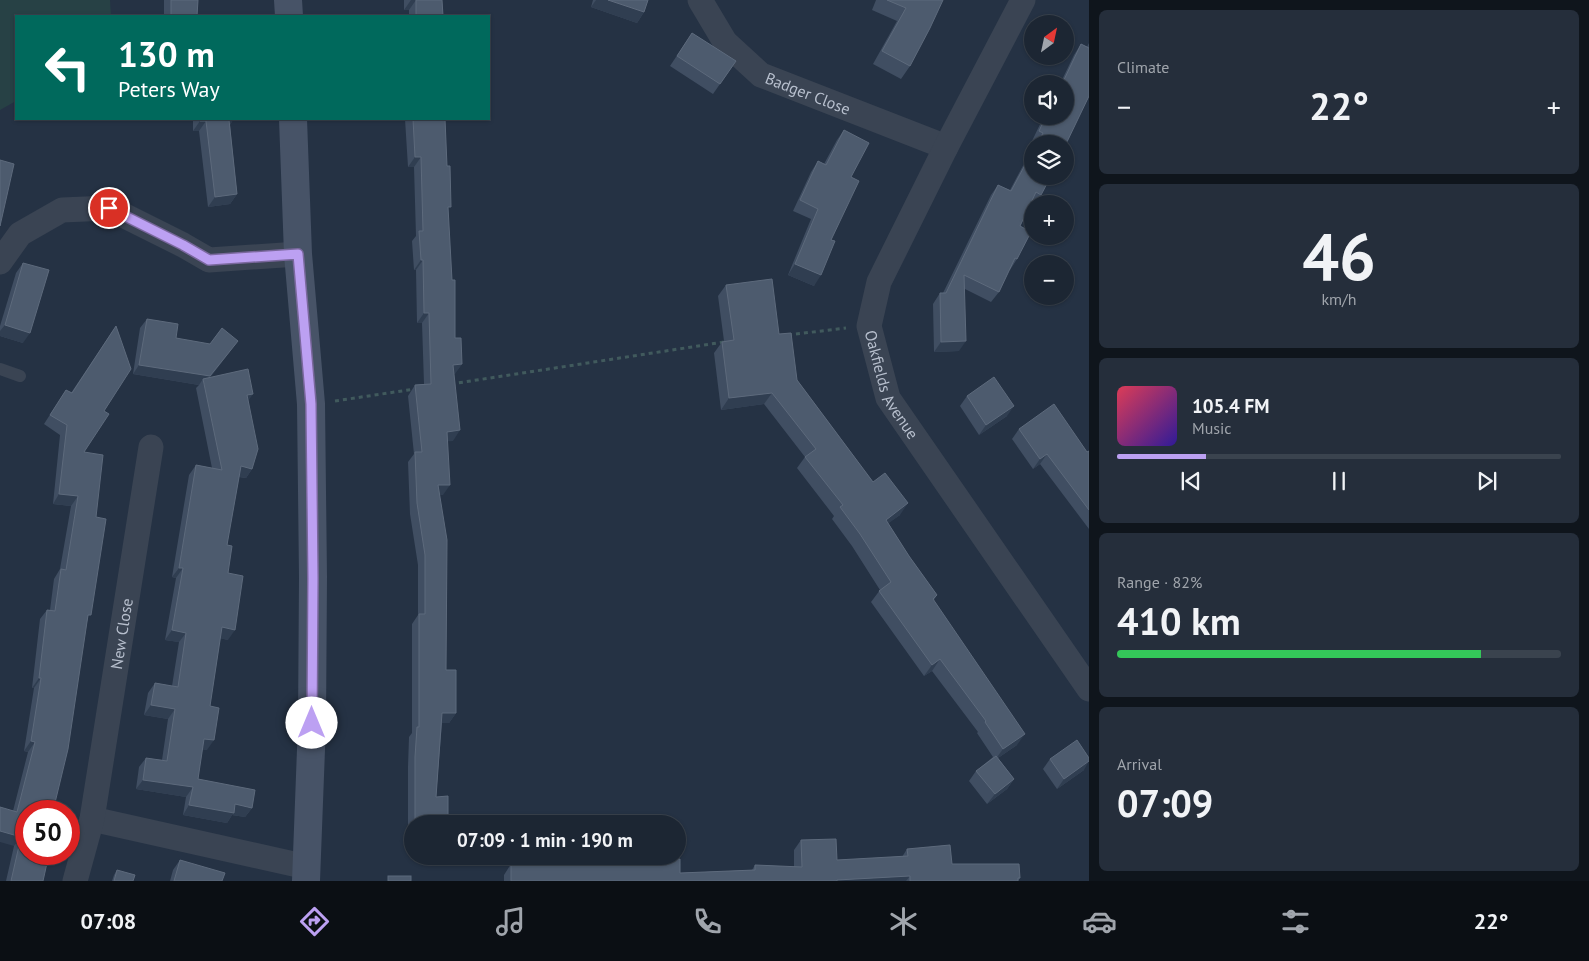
<!DOCTYPE html>
<meta charset="utf-8">
<style>
body{margin:0;font-family:"PT Sans",sans-serif;background:#252e3b;color:#f1f3f6;height:100vh;display:flex;flex-direction:column;font-size:19px;white-space:nowrap}
*{box-sizing:border-box;margin:0}
p{font-size:16px;color:#a0a5ac}
.icon{flex:none;width:28px;height:28px;fill:none;stroke:currentColor;stroke-width:2;stroke-linecap:round;stroke-linejoin:round}
.map{position:relative;flex:1;overflow:hidden}
.panel{display:flex;flex-direction:column;gap:10px;padding:10px;background:#0f151c;width:500px}
.panel>*{flex:none}
.banner{position:absolute;left:15px;top:15px;width:475px;height:105px;border-radius:0px;box-shadow:0 1px 4px #0004,0 0 0 1px #3a434e;background:#00695c;color:#fff;overflow:hidden}
.needle{width:32px;rotate:33deg}
.fabs{position:absolute;left:1024px;top:15px;display:grid;gap:10px}
.fabs a{display:grid;place-items:center;width:50px;height:50px;border-radius:50%;background:#1c2633;box-shadow:0 1px 4px #0004,0 0 0 1px #3a434e;font-size:25px}
.speed{position:absolute;left:15px;top:800px;display:flex;gap:10px;font-size:25px;font-weight:700;text-align:center}
.speed>*{display:grid;place-content:center;width:65px;height:65px;border-radius:50%;background:#1c2633;box-shadow:0 1px 4px #0004,0 0 0 1px #3a434e;line-height:1}
.speed .limit{border:8px solid #d22;background:#fff;color:#111}
.pin{position:absolute;display:grid;place-items:center;width:42px;height:42px;color:#fff;margin:-21px;border:2px solid #fff;border-radius:50%;box-shadow:0 1px 5px #0007}
.me{position:absolute;width:55px;margin:-28px;rotate:0deg;stroke-linejoin:round;filter:drop-shadow(0 0 4px #0008)}
.turn{display:flex;align-items:center;gap:18px;height:105px;padding:0 20px;font-size:22px}
.turn .icon{width:65px;height:65px;stroke-width:2.5}
.turn b{display:block;font-size:35px;line-height:42px}
.big{font-size:38px;font-weight:800;line-height:1.1}
.panel .tile{flex:1;display:flex;flex-direction:column;justify-content:center;gap:8px;min-width:0;padding:0 18px;border-radius:8px;background:#252e3b}
.panel .dial{align-items:center;gap:0}
.dial b{font-size:65px;line-height:1}
.song{display:flex;align-items:center;gap:15px}
.cover{width:60px;height:60px;border-radius:8px;background:linear-gradient(135deg,hsl(350 70% 55%),hsl(250 70% 35%))}
.played{height:5px;border-radius:2px;background:linear-gradient(90deg,#bca0f2 20%,#3a434e 20%)}
.keys{display:flex;justify-content:space-around;direction:ltr}
.heat{display:flex;justify-content:space-between;align-items:center;font-size:28px;direction:ltr}
.charge{height:8px;border-radius:4px;background:linear-gradient(90deg,#34c759 82%,#3a434e 0)}
.trip{position:absolute;left:404px;top:815px;width:282px;height:50px;border-radius:25px;background:#1c2633;box-shadow:0 1px 4px #0004,0 0 0 1px #3a434e;font-weight:800;line-height:50px;text-align:center}
.menu{display:flex;height:80px;justify-content:space-around;align-items:center;background:#0b0f14;color:#a0a5ac}
.menu .icon{width:35px;height:35px}
.menu .selected{color:#bca0f2}
.menu b{font-size:22px;color:#f1f3f6}
main{display:flex;flex:1;min-height:0}
.map>svg:first-child{display:block}
.green{fill:#274145}
.lines{fill:none;stroke-linecap:round;stroke-linejoin:round}
.path{stroke:#415a5d;stroke-width:3;stroke-dasharray:4 4;stroke-linecap:butt}
.service{stroke:#3a4453;stroke-width:12}
.minor{stroke:#3a4453;stroke-width:25}
.secondary{stroke:#475367;stroke-width:28}
.wall{fill:#404e62}
.shaded-wall{fill:#303e51}
.building{fill:#4d5b6e;stroke:#5d6a7c}
.route-casing{stroke:#7a689d;stroke-width:12}
.route{stroke:#bca0f2;stroke-width:9}
.labels{text-anchor:middle;stroke-width:5;stroke-linejoin:round;paint-order:stroke}
.street-label{font-size:16px;fill:#b7bfcd;stroke:#1e2939}
</style>
<main>
<div class="map">
<svg width="1089" height="881" viewBox="0 0 1089 881">
<rect width="100%" height="100%" fill="#253244"/>
<path class="green" d="M0 0H110L111 16H16V101L0 110Z"/>
<g class="lines">
<g class="path">
<path d="M788 335 846 328"/>
<path d="M451 384 724 342"/>
<path d="M335 401 415 389"/>
</g>
<path class="service" d="M0 369 20 376"/>
<g class="minor">
<path id="s1" d="M700 0 725 42 761 75 946 147"/>
<path id="s2" d="M1023 0 946 147 879 282 869 326 888 398 1089 689"/>
<path d="M0 262 20 234 62 210 109 208 183 245 209 260 298 254"/>
<path d="M92 819 307 867"/>
<path id="s3" d="M75 881 92 819 151 447"/>
</g>
<g class="secondary">
<path d="M288 0 289 16"/>
<path d="M293 119 298 254 311 404 313 577 312 723 306 881"/>
</g>
</g>
<g class="wall">
<path d="M164 0H198L197 16H164Z"/>
<path d="M404 0H442L443 16H409V10H404Z"/>
<path d="M593 0H648L644 12 637 23 591 7Z"/>
<path d="M876 0H943L910 66 901 79 873 64 897 21 872 10Z"/>
<path d="M692 33 736 61 713 94 670 66Z"/>
<path d="M1089 43V96L1065 144H1035L1036 143 1032 141 1044 116H1065V84H1060L1074 55 1081 44 1087 47Z"/>
<path d="M193 119H233L230 125 237 194 230 204 208 207 199 131H193Z"/>
<path d="M405 119H445L448 211 455 338 462 364 454 374 453 441H448L443 495H440L446 670 456 713 449 723H442L436 797 448 824H412V843H408V767L409 737 412 733V624L418 615V565L410 514 408 462 414 454 408 396 415 385 424 384 422 323H417L416 270H414L412 241 416 236 414 167H408Z"/>
<path d="M844 130 851 177 831 240 814 286 788 275 811 219 793 211 811 172 818 161 824 164 837 140Z"/>
<path d="M1032 149V176L1041 195 1035 204H1032L1031 203 1020 226 1017 259 1010 270 1009 269 999 292 991 302 965 289 959 351 934 352 933 304 940 293H943L991 195 998 185 1010 190Z"/>
<path d="M23 263V343L0 336V326L16 273Z"/>
<path d="M726 285 779 334 797 380 873 482 900 515 888 523 909 556 937 595 934 600 1017 745 998 758 1014 779 1007 789 987 804 969 781 976 771 993 757 977 733 978 732 932 671 924 676 871 602 880 590 852 546 832 519 834 516 797 468 805 457 764 404 721 410 714 353 722 342 724 341 718 296Z"/>
<path d="M147 319 176 338 231 350 210 377 248 401 252 469 246 478 239 477 227 545 228 573V640L220 638 210 706 207 750 202 749 198 779 252 808 245 817 232 815 227 823 183 815 186 797 136 789 139 767 146 758 162 760 168 719 144 715 148 693 155 683 172 686 179 642 165 640 176 578 172 577 189 475 196 465 212 468 196 388 199 385 133 374 140 328Z"/>
<path d="M116 326 104 411 84 452 96 517 88 619 26 811 43 881H6L14 846 13 811 28 752 24 751 34 688H32L40 619 47 610H50L54 579 60 569 71 506 53 504 60 435 44 424 66 390 71 393Z"/>
<path d="M967 396 1007 416 979 435 960 406Z"/>
<path d="M1019 429 1087 452 1089 451V529L1040 464 1033 469 1012 439Z"/>
<path d="M1050 759 1084 770 1057 789 1043 769Z"/>
<path d="M801 840 837 860 902 857 907 849 952 864 1020 878 1018 881H504V875L511 864 556 865V861L559 856H614V860L680 873 752 870 755 865 794 867V850Z"/>
<path d="M180 860 222 881H170L173 870Z"/>
<path d="M117 870 133 881H112L114 875Z"/>
</g>
<g class="shaded-wall">
<path d="M411 0H416L409 10H404Z"/>
<path d="M596 0H608L644 12 637 23 591 7Z"/>
<path d="M234 119 226 130 229 120Z"/>
<path d="M200 121H206L199 131H193Z"/>
<path d="M415 157H421L414 167H408Z"/>
<path d="M237 194 230 204 208 207 215 197Z"/>
<path d="M421 260H423L416 270H414Z"/>
<path d="M795 264 821 275 814 286 788 275Z"/>
<path d="M424 313H429L422 323H417Z"/>
<path d="M5 325 30 333 23 343 0 336V331Z"/>
<path d="M238 341 204 386V385L203 379 199 385 133 374 139 365Z"/>
<path d="M966 341 959 351 934 352 941 342Z"/>
<path d="M462 364 455 374 446 375 453 365Z"/>
<path d="M772 393 764 404 721 410 729 398Z"/>
<path d="M253 394 246 404 247 395Z"/>
<path d="M1014 406 1007 416 979 435 986 425Z"/>
<path d="M460 430 453 441 440 442 447 432Z"/>
<path d="M1047 454 1040 464 1033 469 1040 459Z"/>
<path d="M241 466 252 469 246 478 234 476Z"/>
<path d="M438 485H450L443 495H431Z"/>
<path d="M59 494 78 496 71 506 53 504Z"/>
<path d="M908 503 900 515 878 531 886 520Z"/>
<path d="M179 568H183L176 578 172 577Z"/>
<path d="M222 627 235 630 228 640 215 637Z"/>
<path d="M172 630 186 633 179 642 165 640Z"/>
<path d="M940 659 932 671 924 676 932 665Z"/>
<path d="M39 678H41L34 688H32Z"/>
<path d="M151 705 175 709 168 719 144 715Z"/>
<path d="M442 713H456L449 723H435Z"/>
<path d="M1025 734 1017 745 995 760 1003 749Z"/>
<path d="M204 739 214 740 207 750 197 749Z"/>
<path d="M31 741 35 742 28 752 24 751Z"/>
<path d="M1089 761 1084 770 1057 789 1064 779Z"/>
<path d="M1014 779 1007 789 987 804 995 794Z"/>
<path d="M143 780 193 787 186 797 136 789Z"/>
<path d="M235 804 252 808 245 817 232 815 227 823 183 815 189 805Z"/>
<path d="M0 831 21 837 14 846 0 842Z"/>
<path d="M412 836V843H408Z"/>
<path d="M910 876 906 881H836L837 880Z"/>
</g>
<g class="building">
<path d="M171 0H198L197 16H171Z"/>
<path d="M416 0H442L443 16H416Z"/>
<path d="M608 0H648L644 12Z"/>
<path d="M887 0H943L930 28 910 66 882 51 906 8Z"/>
<path d="M692 33 736 61 720 84 677 56Z"/>
<path d="M1081 44 1089 48V96L1065 146V144H1037L1043 133 1039 131 1046 116H1065V84H1062Z"/>
<path d="M200 119H233L229 120 237 194 215 197 206 121H200Z"/>
<path d="M413 119H445L447 166H450L451 207H448L452 280H455V338H461L462 364 453 365 460 430 447 432 450 485H438L447 540 446 670H456V713H442L436 797 448 796V824H415V757L417 727H419V614H425V555L417 503 415 452H422L415 385 431 384 429 313H424L423 260H421L419 231H423L421 157H415Z"/>
<path d="M844 130 869 143 851 177 859 181 831 240 835 241 821 275 795 264 818 209 800 200 818 161 826 165Z"/>
<path d="M1032 152V176H1051L1041 195 1036 192 1020 226 1031 232 1017 259 1015 258 999 292 964 275 966 341 941 342 940 293H946L998 185 1011 191Z"/>
<path d="M0 160 14 164 0 226Z"/>
<path d="M23 263 49 270 30 333 5 325Z"/>
<path d="M772 279 779 334 791 333 797 380 873 482 885 473 908 503 886 520 909 556 937 595 933 599 1025 734 1003 749 985 722 986 721 940 659 932 665 879 591 891 582 860 534 840 507 843 505 805 457 816 449 772 393 729 398 722 342 734 340 726 285Z"/>
<path d="M147 319 178 324 176 338 210 344 222 328 238 341 210 376 139 365Z"/>
<path d="M116 326 131 369 104 411 109 414 84 452 103 455 96 517 106 519 91 615H88L68 749 53 811H26V854H49L43 881H11L21 837 0 831V807L17 812 35 742 31 741 41 678H39L47 610 55 611 61 569 66 570 78 496 59 494 67 425 50 415 66 390 72 393Z"/>
<path d="M248 369 253 394 247 395 258 449 252 469 241 466 227 545 232 546 228 573 243 576 235 630 222 627 210 706 219 708 214 740 204 739 198 779 255 790 252 808 235 804 234 813 189 805 193 787 143 780 146 758 167 761 175 709 151 705 155 683 178 687 186 633 172 630 183 568H179L196 465 222 470 203 379Z"/>
<path d="M994 377 1014 406 986 425 967 396Z"/>
<path d="M1054 404 1087 452 1089 451V510L1047 454 1040 459 1019 429Z"/>
<path d="M1077 740 1089 758V761L1064 779 1050 759Z"/>
<path d="M996 756 1014 779 995 794 976 771Z"/>
<path d="M836 839 837 860 908 856 907 849 950 845 952 864H1019L1020 878H1018V881H910V876L837 880V881H511V864L563 865V856H614V860L680 859V873L755 870V865L802 867 801 840Z"/>
<path d="M180 860 225 873 222 881H174Z"/>
<path d="M117 870 135 875 133 881H114Z"/>
<rect x="388" y="876" width="23" height="5"/>
</g>
<g class="lines">
<g class="route-casing">
<path id="route" d="M109 208 183 245 209 260 298 254 311 404 313 578 312 723"/>
</g>
<use href="#route" class="route"/>
</g>
<g class="labels">
<g class="street-label">
<text dy="6" stroke="none"><textPath href="#s1" startOffset="148">Badger Close</textPath></text>
<text dy="6" stroke="none"><textPath href="#s2" startOffset="425">Oakfields Avenue</textPath></text>
<text dy="6" stroke="none"><textPath href="#s3" startOffset="252">New Close</textPath></text>
</g>
</g>
</svg>
<div class="fabs">
<a><svg class="needle" viewBox="-14 -14 28 28"><path d="M0-13l5 13h-10z" fill="#e53935"/><path d="M0 13l5-13h-10z" fill="#a0a5ac"/></svg></a>
<a><svg class="icon" aria-label="sound" viewBox="0 0 24 24"><path d="M4 9h4l5-4v14l-5-4H4zM17 9q2 3 0 6"/></svg></a>
<a><svg class="icon" aria-label="layers" viewBox="0 0 24 24"><path d="M12 4l9 5-9 5-9-5zM3 14l9 5 9-5"/></svg></a>
<a>+</a>
<a>−</a>
</div>
<div class="speed"><div class="limit">50</div></div>
<div class="pin" style="left:109px;top:208px;background:#d93025"><svg class="icon" aria-label="arrive" viewBox="0 0 24 24"><path d="M6 21V4h12l-3 4 3 4H6"/></svg></div>
<svg class="me" style="left:312px;top:723px" viewBox="-20 -20 40 40"><circle r="19" fill="#fff"/><path d="M0-13L10 11 0 6-10 11z" fill="#bca0f2"/></svg>
<div class="trip">07:09 · 1 min · 190 m</div>
<div class="banner">
<div class="turn"><svg class="icon" aria-label="left" viewBox="0 0 24 24"><path d="M17 20v-9H6M10 6l-5 5 5 5"/></svg><div><b>130 m</b>Peters Way</div></div>
</div>
</div>
<section class="panel">
<div class="tile"><p>Climate</p>
<div class="heat"><a>−</a><b class="big">22°</b><a>+</a></div>
</div>
<div class="tile dial"><b>46</b><p>km/h</p></div>
<div class="tile">
<div class="song"><i class="cover"></i><div><b>105.4 FM</b><p>Music</p></div></div>
<div class="played"></div>
<div class="keys"><svg class="icon" aria-label="previous" viewBox="0 0 24 24"><path d="M18 5L8 12l10 7zM5 5v14"/></svg><svg class="icon" aria-label="pause" viewBox="0 0 24 24"><path d="M8 5v14M16 5v14"/></svg><svg class="icon" aria-label="next" viewBox="0 0 24 24"><path d="M6 5l10 7-10 7zM19 5v14"/></svg></div>
</div>
<div class="tile"><p>Range · 82%</p><b class="big">410 km</b><div class="charge"></div></div>
<div class="tile"><p>Arrival</p><b class="big">07:09</b></div>
</section>
</main>
<nav class="menu">
<b>07:08</b>
<svg class="icon selected" aria-label="directions" viewBox="0 0 24 24"><path d="M12 3l9 9-9 9-9-9zM9 14v-3h6M13 9l2 2-2 2"/></svg>
<svg class="icon" aria-label="music" viewBox="0 0 24 24"><path d="M9 18V5l10-2v13"/><circle cx="6" cy="18" r="3"/><circle cx="16" cy="16" r="3"/></svg>
<svg class="icon" aria-label="phone" viewBox="0 0 24 24"><path d="M5 4h4l2 5-3 2q2 4 5 5l2-3 5 2v4C11 20 4 13 5 4z"/></svg>
<svg class="icon" aria-label="climate" viewBox="0 0 24 24"><path d="M12 3v18M4 7l16 10M4 17L20 7"/></svg>
<svg class="icon" aria-label="car" viewBox="0 0 24 24"><path d="M5 17H2v-5l4-1 3-4h7l3 4 3 1v5h-3M9 17h6M6 11h13"/><circle cx="7" cy="17" r="2"/><circle cx="17" cy="17" r="2"/></svg>
<svg class="icon" aria-label="filters" viewBox="0 0 24 24"><path d="M4 7h16M4 17h16"/><circle cx="9" cy="7" r="2"/><circle cx="15" cy="17" r="2"/></svg>
<b>22°</b>
</nav>
